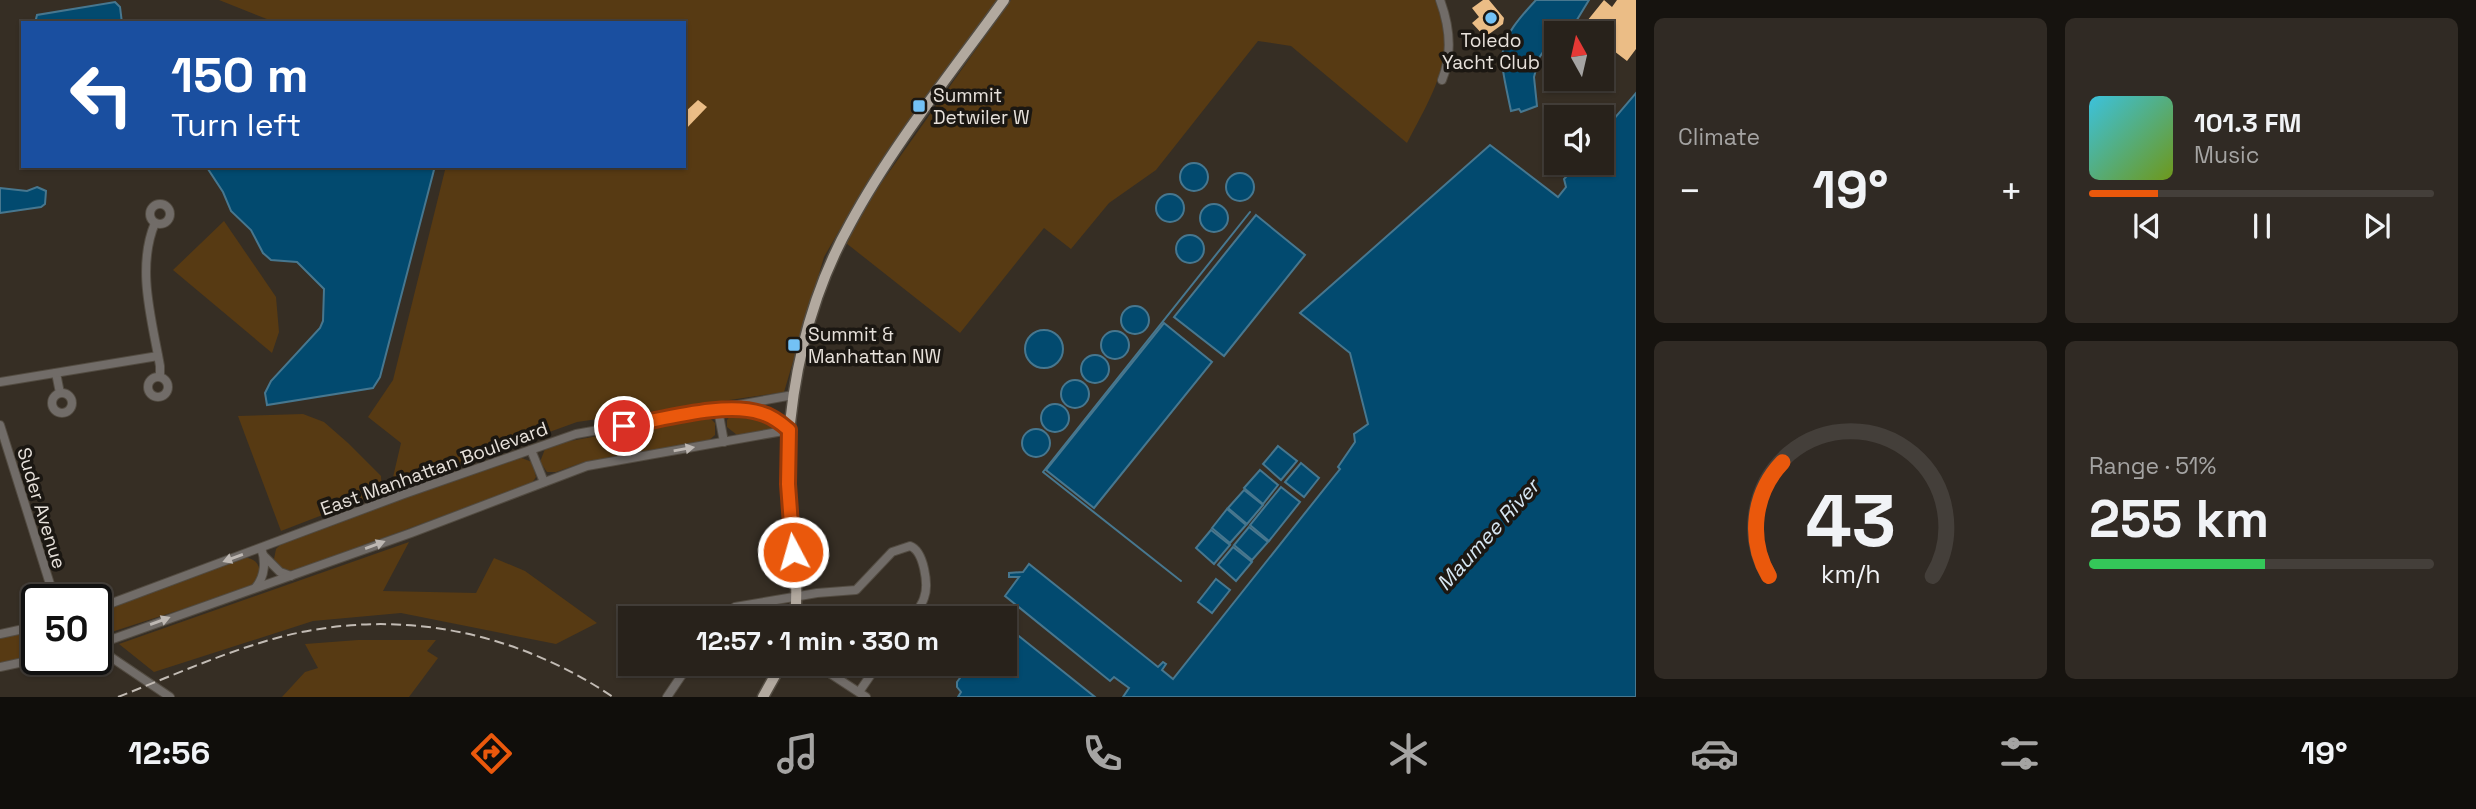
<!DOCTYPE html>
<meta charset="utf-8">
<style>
body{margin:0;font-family:"Space Grotesk",sans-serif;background:#302a24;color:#f1f3f6;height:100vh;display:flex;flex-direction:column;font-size:26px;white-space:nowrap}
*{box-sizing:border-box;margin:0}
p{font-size:23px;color:#a5a4a3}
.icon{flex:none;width:38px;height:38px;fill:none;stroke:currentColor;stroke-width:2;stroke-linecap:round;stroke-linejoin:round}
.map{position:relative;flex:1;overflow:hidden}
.sheet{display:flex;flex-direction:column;gap:18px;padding:18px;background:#16130f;width:840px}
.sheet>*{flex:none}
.guide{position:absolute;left:21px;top:21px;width:665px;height:147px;border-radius:0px;box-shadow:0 2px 5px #0004,0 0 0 2px #443f3a;background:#1a4fa0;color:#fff;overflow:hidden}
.needle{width:46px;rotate:352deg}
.tools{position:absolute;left:1544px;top:21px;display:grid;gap:14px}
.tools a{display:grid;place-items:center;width:70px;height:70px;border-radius:0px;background:#28221b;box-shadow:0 2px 5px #0004,0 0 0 2px #443f3a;font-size:35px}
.speed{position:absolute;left:21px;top:584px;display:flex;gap:14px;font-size:35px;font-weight:700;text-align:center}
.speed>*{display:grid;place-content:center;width:91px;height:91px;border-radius:50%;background:#28221b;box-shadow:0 2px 5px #0004,0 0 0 2px #443f3a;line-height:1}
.speed .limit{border:4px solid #111;border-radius:10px;background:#fff;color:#111}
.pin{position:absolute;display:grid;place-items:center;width:60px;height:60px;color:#fff;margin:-30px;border:4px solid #fff;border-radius:50%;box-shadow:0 2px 7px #0007}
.me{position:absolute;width:77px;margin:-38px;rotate:354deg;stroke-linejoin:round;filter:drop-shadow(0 0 5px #0008)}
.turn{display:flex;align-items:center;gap:24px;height:147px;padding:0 35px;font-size:32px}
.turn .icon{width:91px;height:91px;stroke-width:2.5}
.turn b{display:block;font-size:49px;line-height:60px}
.big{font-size:52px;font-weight:700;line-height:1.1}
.sheet .tile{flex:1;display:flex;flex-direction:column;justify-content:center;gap:10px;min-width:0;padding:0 24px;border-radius:10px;background:#302a24}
.sheet .dial{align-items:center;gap:0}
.dial svg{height:182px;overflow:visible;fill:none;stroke:#443f3a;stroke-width:7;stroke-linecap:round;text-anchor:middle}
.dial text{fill:#f1f3f6;stroke:none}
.song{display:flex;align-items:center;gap:21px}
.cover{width:84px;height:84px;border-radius:10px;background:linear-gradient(135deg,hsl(190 70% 55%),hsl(80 70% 35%))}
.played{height:7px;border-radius:4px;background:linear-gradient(90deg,#ea580c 20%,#443f3a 20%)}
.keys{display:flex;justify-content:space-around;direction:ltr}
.heat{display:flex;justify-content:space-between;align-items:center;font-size:38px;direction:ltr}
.charge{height:10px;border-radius:5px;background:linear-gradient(90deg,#34c759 51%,#443f3a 0)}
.sheet .tiles{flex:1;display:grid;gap:18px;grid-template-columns:repeat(2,1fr)}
.trip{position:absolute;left:618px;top:606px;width:399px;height:70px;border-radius:0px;background:#28221b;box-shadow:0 2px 5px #0004,0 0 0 2px #443f3a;font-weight:700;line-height:70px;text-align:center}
.tab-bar{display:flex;height:112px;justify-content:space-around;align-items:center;background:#100e0b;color:#a5a4a3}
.tab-bar .icon{width:49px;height:49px}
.tab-bar .active{color:#ea580c}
.tab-bar b{font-size:32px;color:#f1f3f6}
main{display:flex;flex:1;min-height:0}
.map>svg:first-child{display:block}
.green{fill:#573a13}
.water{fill:#024a6f;stroke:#47778f;stroke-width:2}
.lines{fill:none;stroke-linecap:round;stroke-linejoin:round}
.stream{stroke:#47778f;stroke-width:2}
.building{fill:#ebbd86}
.minor-casing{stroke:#524b41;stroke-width:10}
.major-casing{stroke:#524b41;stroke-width:13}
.minor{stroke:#716c68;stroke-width:8}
.major{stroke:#b2a99f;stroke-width:10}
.rail{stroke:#c2bbb4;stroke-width:2;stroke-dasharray:10 5;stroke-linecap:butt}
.oneway{fill:#beb8b3}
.route-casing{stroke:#983908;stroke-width:18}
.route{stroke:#ea580c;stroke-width:12}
.poi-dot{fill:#73c1f5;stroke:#1b1712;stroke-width:2.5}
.labels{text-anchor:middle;stroke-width:7;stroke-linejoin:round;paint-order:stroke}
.poi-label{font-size:19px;fill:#e7e1db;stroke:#1b1712;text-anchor:start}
.street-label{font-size:19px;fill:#e7e1db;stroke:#1b1712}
.water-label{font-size:21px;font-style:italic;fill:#d6e6f2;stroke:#1b1712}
</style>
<main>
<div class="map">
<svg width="1636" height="697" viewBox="0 0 1636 697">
<rect width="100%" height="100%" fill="#362e24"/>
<g class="green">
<path d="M219 0H997L866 184 824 257 784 392 577 422 390 490 401 443 368 417 393 380 446 166H684V23H277Z"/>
<path d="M1011 0H1435C1459 56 1432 94 1407 143L1291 46 1258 41 1156 170 1109 203 1071 249 1044 228 960 333 846 243 877 189Z"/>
<path d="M224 221 276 297 279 332 272 353 173 270Z"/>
<path d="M733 413 762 416 780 428 737 435 727 427V420Z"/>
<path d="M303 414 324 422 348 443 381 476 382 492 281 531 238 416Z"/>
<path d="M701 417 710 418 715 423V435L708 441 584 462 556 472H547L540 462 545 449 565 442Z"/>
<path d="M519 457 532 462 536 477 532 483 296 570 285 571 274 559 276 549 283 542Z"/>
<path d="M409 542 383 591 476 593 494 558 525 571 597 623 556 644 401 613 313 621 154 672 119 644Z"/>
<path d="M244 557C255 559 259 563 260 573L251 587 96 637V614Z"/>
<path d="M37 630V654L0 663V638Z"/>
<path d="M358 640H436L427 651 438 658 409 697H282L305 672 318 668 305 644Z"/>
</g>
<g class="water">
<path d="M1536 0H1589L1572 28 1556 33 1539 58 1534 77 1537 106 1521 112 1519 109 1511 111C1499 53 1493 46 1536 0Z"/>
<path d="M115 2 120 7 122 23H35L37 15Z"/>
<path d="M1636 93V697H1123L1129 688 1114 677 1110 681 1005 596 1019 577H1009V573L1023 572 1029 564 1158 667 1163 662 1166 664 1162 670 1173 679 1340 469 1338 467 1355 442 1354 434 1368 424 1350 353 1300 313 1490 145 1558 197 1566 187 1564 179 1579 163H1601V134Z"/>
<circle cx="1194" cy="177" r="14"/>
<path d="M206 166H435L380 377 373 388 267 405 265 393 271 381 320 328 323 321 324 289 297 262 271 260 263 253 251 230 231 211 223 192Z"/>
<circle cx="1240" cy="187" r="14"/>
<path d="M37 187 46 191 45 204 41 207 0 213V188L27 191Z"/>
<circle cx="1170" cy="208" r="14"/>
<circle cx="1214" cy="218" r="14"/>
<path d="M1256 215 1305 255 1224 356 1174 317Z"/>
<circle cx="1190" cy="249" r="14"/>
<circle cx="1135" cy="320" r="14"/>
<path d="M1164 323 1212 362 1094 508 1046 470Z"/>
<circle cx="1044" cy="349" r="19"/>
<circle cx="1115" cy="345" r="14"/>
<circle cx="1095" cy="369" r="14"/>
<circle cx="1075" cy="394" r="14"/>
<circle cx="1055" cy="418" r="14"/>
<circle cx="1036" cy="443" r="14"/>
<path d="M1278 446 1297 461 1281 480 1263 464Z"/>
<path d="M1301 463 1319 478 1304 497 1285 482Z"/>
<path d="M1260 470 1278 485 1263 504 1244 488Z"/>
<path d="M1281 487 1300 502 1269 541 1250 525Z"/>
<path d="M1244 490 1263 505 1247 524 1228 508Z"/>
<path d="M1227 509 1246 525 1230 543 1212 528Z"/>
<path d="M1249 527 1268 542 1252 560 1234 545Z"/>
<path d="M1211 530 1230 545 1214 564 1196 548Z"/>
<path d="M1233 547 1252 562 1236 581 1218 565Z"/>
<path d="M1216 579 1230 590 1212 613 1198 602Z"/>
<path d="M1005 625 1095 697H958L961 692 957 687V682L971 663H1004Z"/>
</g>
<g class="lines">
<path class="stream" d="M1181 581 1043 472 1250 212"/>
</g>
<g class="building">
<path d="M1483 0H1489L1504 18 1503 24 1485 37 1472 23 1479 17 1472 8Z"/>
<path d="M1604 0 1612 7 1617 0H1636V49L1627 61 1614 51 1601 60V33H1592L1583 26Z"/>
<path d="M698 100 707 107 684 131V113Z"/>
</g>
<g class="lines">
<g class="minor-casing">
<g id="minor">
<path d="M1440 0C1450 27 1453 53 1442 80"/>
<circle cx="160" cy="214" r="10"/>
<path d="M155 223C136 268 152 320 160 366V377"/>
<path d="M56 373 60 393"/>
<circle cx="158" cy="387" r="10"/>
<path d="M0 382 158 356"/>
<circle cx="62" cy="403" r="10"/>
<path d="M718 410 724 442"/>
<path d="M735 410 765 414 789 430"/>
<path d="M0 425 55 600"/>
<path d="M531 450 544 482"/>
<path d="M264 556 280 572 291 576"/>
<path d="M256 587C265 576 266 561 261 548"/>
<path d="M96 609 404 494 576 434 793 395"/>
<path d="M722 618 735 607 817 593 856 590 892 552 910 546C924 551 929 585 924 598 922 605 916 612 912 618"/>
<path d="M0 634 37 626"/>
<path d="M96 645 411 533 587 466 789 430"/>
<path d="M96 647 170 697"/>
<path d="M814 663 866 697"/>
<path d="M0 667 37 659"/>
<path d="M859 692 879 663"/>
<path d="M667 697 690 663"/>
</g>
</g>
<g class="major-casing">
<g id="major">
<path d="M795 618C801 561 784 505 788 448 793 370 812 292 850 224 892 146 952 72 1004 0"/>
<path d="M763 697 782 663"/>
</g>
</g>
<use href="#minor" class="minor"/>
<use href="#major" class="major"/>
<path class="rail" d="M118 697C169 677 220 654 273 639 391 606 512 629 613 697"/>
</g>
<defs><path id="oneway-solid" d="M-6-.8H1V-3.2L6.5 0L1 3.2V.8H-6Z" transform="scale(1.75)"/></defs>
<g class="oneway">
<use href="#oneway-solid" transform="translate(684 449) rotate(-10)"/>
<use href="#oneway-solid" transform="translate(375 545) rotate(-20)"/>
<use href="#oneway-solid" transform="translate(233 558) rotate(160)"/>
<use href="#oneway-solid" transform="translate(160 621) rotate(-20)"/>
</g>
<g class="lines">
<g class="route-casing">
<path id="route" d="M624 426C662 420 724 401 761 413 772 416 781 423 789 430L788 484 793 552"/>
</g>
<use href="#route" class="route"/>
</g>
<g class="poi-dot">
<circle cx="1491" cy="18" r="7"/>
<rect x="912" y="99" width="14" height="14" rx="3.5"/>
<rect x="787" y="338" width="14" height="14" rx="3.5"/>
</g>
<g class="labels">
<g class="poi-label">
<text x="1491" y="47" text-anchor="middle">Toledo<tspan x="1491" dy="22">Yacht Club</tspan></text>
<text x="933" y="102">Summit<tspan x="933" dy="22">Detwiler W</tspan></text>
<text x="808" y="341">Summit &amp;<tspan x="808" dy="22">Manhattan NW</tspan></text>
</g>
<g class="street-label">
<text transform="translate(434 468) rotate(-20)" y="7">East Manhattan Boulevard</text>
<text transform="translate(42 508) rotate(73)" y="7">Suder Avenue</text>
</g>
<g class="water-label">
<text transform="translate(1488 535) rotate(-48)" y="7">Maumee River</text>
</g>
</g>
</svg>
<div class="tools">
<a><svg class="needle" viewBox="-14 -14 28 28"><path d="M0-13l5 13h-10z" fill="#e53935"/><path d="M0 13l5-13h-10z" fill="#a5a4a3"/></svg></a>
<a><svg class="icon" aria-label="sound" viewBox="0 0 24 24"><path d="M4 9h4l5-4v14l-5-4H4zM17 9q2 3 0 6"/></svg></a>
</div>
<div class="speed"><div class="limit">50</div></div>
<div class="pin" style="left:624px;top:426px;background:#d93025"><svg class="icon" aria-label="arrive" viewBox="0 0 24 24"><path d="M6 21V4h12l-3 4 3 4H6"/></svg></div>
<svg class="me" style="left:793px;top:552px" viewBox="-20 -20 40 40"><circle r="17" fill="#ea580c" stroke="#fff" stroke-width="3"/><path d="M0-11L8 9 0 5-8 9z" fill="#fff"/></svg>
<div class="trip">12:57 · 1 min · 330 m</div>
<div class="guide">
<div class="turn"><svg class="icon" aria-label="left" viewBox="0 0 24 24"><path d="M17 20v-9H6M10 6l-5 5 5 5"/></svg><div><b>150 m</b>Turn left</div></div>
</div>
</div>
<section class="sheet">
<div class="tiles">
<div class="tile"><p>Climate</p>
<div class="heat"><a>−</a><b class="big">19°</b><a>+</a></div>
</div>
<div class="tile">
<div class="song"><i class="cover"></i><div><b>101.3 FM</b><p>Music</p></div></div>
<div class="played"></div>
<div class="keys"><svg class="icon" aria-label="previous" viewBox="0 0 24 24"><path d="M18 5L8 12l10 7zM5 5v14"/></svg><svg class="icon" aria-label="pause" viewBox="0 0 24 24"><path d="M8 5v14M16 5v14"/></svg><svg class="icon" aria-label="next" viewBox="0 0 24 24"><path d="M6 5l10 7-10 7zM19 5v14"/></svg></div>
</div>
<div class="tile dial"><svg viewBox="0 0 100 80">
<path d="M14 69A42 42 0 1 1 86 69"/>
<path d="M14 69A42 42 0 0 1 20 19" stroke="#ea580c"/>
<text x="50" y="56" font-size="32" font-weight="700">43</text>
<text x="50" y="72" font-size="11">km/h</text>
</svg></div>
<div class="tile"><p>Range · 51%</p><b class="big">255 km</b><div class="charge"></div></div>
</div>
</section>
</main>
<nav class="tab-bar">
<b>12:56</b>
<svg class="icon active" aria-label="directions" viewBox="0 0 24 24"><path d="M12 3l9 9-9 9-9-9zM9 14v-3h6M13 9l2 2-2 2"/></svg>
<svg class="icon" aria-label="music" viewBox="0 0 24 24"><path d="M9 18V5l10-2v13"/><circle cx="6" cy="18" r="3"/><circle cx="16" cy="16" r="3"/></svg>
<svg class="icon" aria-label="phone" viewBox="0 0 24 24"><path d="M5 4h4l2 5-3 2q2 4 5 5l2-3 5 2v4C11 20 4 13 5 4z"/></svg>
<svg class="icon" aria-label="climate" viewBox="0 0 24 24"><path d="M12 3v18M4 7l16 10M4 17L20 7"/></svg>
<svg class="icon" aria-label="car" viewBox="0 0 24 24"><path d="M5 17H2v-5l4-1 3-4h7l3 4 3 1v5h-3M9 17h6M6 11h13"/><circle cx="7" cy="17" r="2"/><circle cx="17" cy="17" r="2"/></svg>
<svg class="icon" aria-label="filters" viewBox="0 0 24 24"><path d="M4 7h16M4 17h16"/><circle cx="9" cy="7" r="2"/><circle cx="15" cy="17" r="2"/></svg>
<b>19°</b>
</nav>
